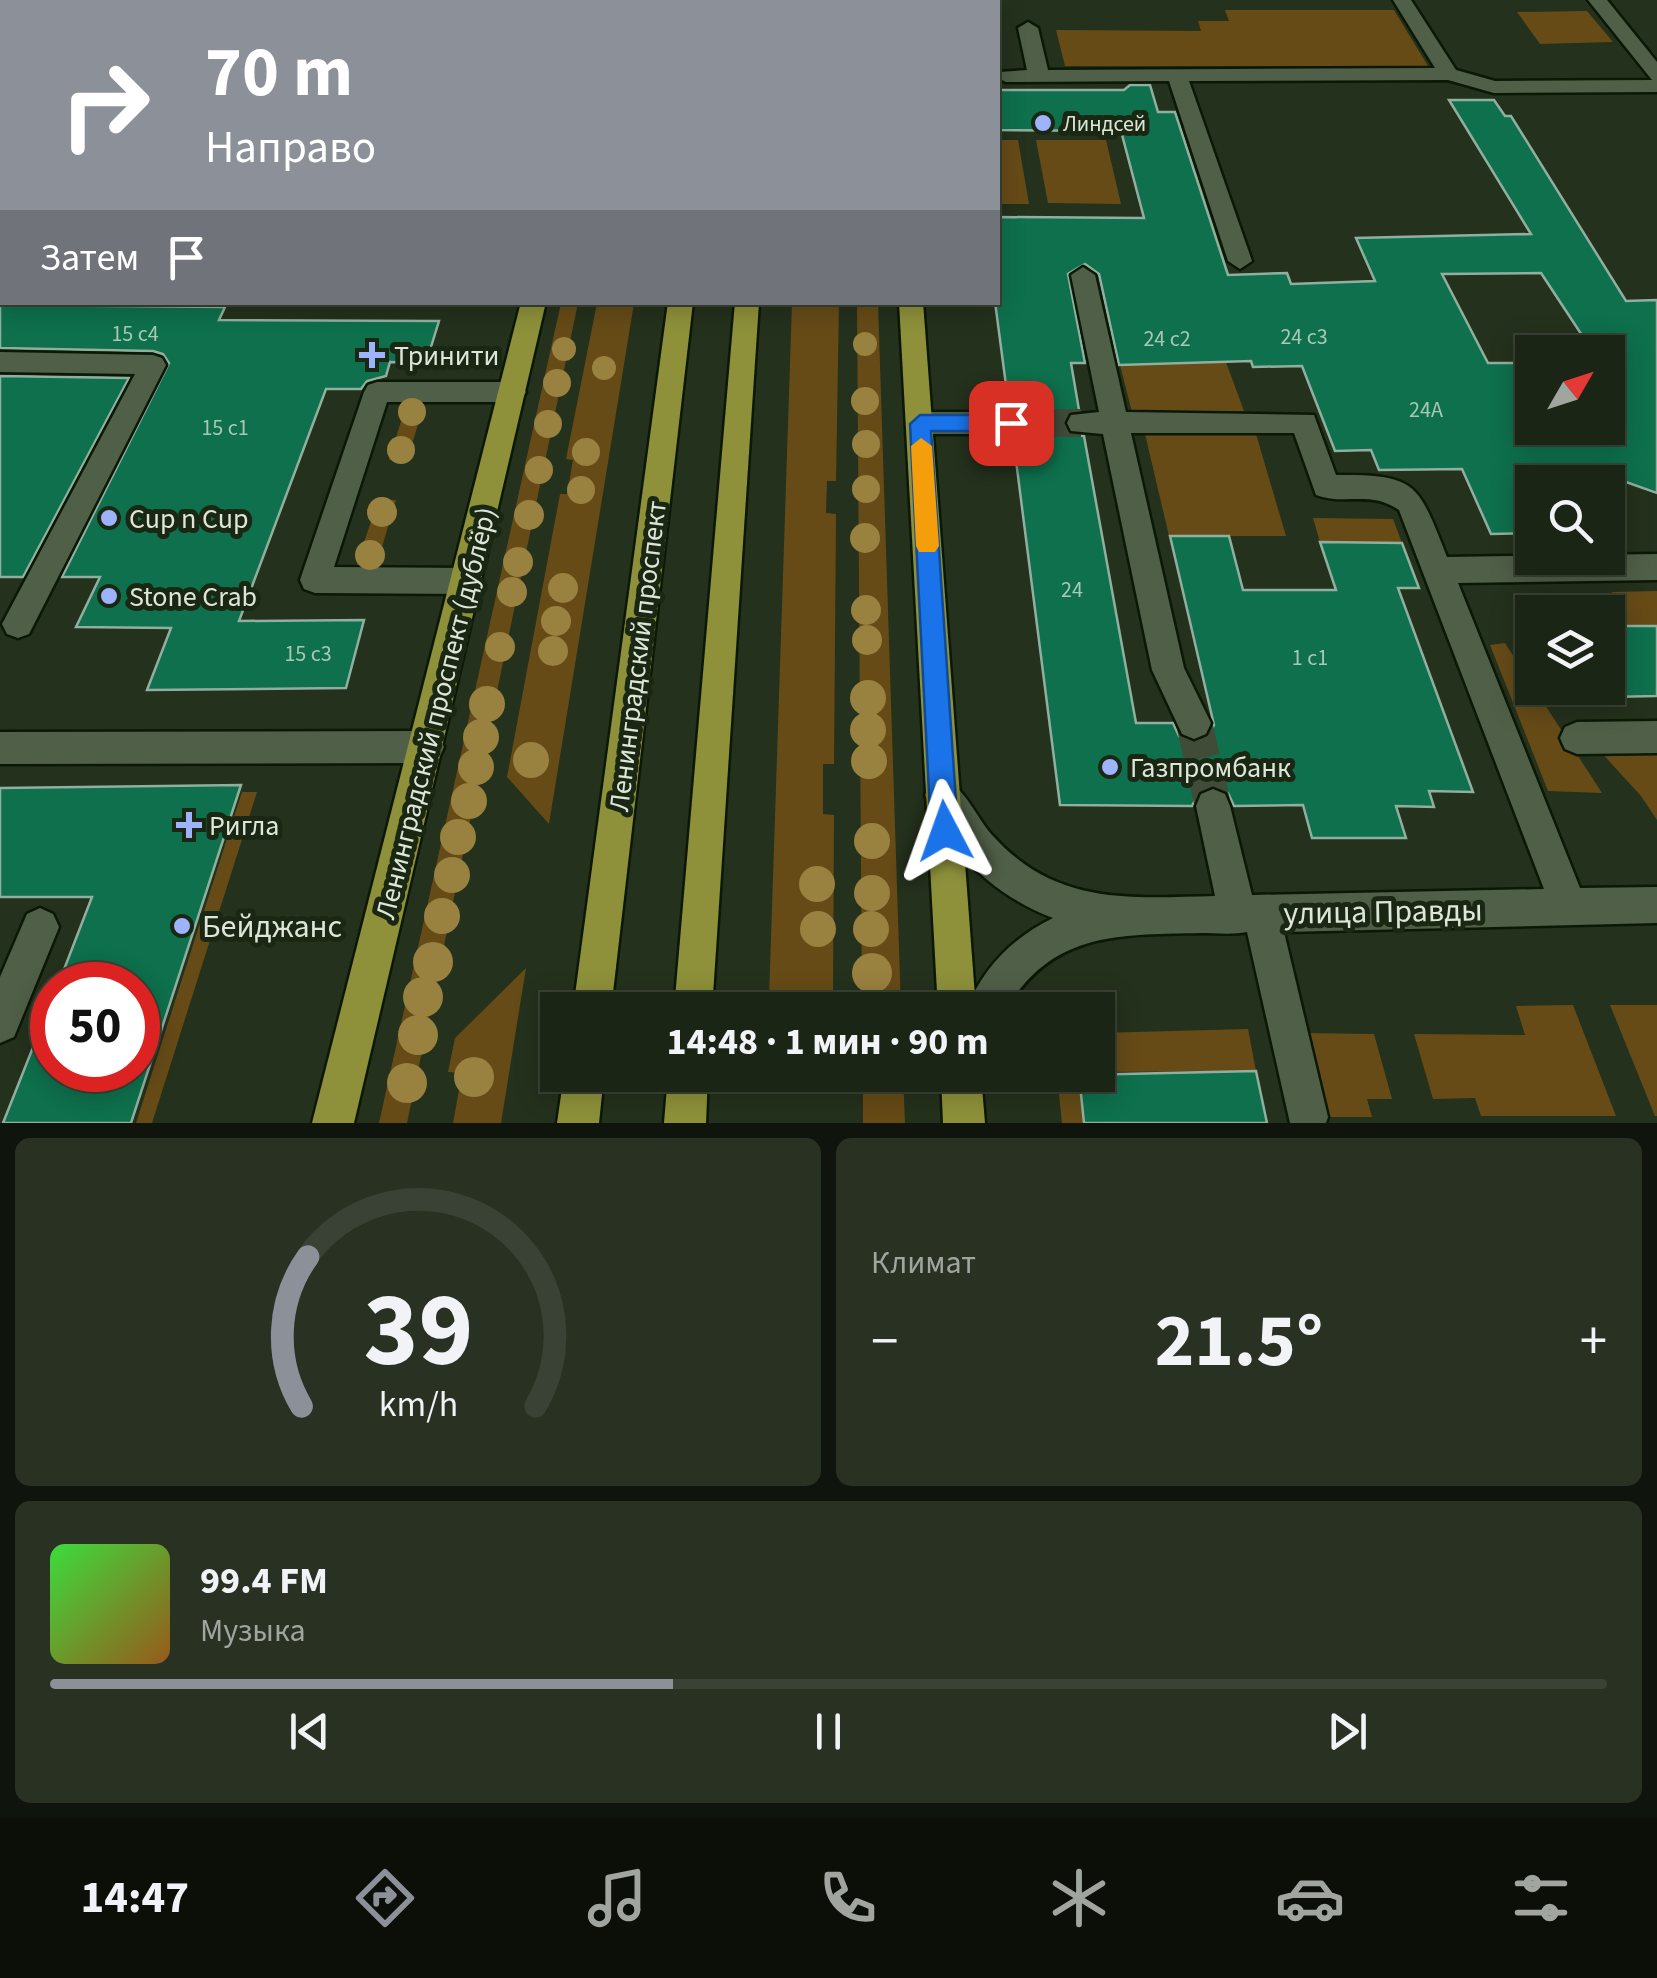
<!DOCTYPE html>
<html lang="ru">
<meta charset="utf-8">
<style>
body{margin:0;font-family:"Source Sans 3",sans-serif;background:#283122;color:#f1f3f6;height:100vh;display:flex;flex-direction:column;font-size:38px;white-space:nowrap}
*{box-sizing:border-box;margin:0}
p{font-size:32px;color:#a0a5a0}
.icon{flex:none;width:55px;height:55px;fill:none;stroke:currentColor;stroke-width:2;stroke-linecap:round;stroke-linejoin:round}
.map{position:relative;height:1123px;overflow:hidden}
.drawer{display:flex;flex-direction:column;gap:15px;padding:15px;background:#0f140c;flex:1}
.drawer>*{flex:none}
.top-card{position:absolute;left:0px;top:0px;width:1000px;height:305px;box-shadow:0 5px 25px #0003,0 0 0 2px #394234;background:#8c9099;color:#fff;overflow:hidden}
.needle{width:65px;rotate:51deg}
.buttons{position:absolute;left:1515px;top:335px;display:grid;gap:20px}
.buttons a{display:grid;place-items:center;width:110px;height:110px;border-radius:0px;background:#1b2515;box-shadow:0 5px 25px #0003,0 0 0 2px #394234;font-size:50px}
.speed{position:absolute;left:30px;top:962px;display:flex;gap:20px;font-size:50px;font-weight:700;text-align:center}
.speed>*{display:grid;place-content:center;width:130px;height:130px;border-radius:50%;background:#1b2515;box-shadow:0 5px 25px #0003,0 0 0 2px #394234;line-height:1}
.speed .limit{border:15px solid #d22;background:#fff;color:#111}
.pin{position:absolute;display:grid;place-items:center;width:85px;height:85px;color:#fff;margin:-42px;border-radius:20px;box-shadow:0 5px 15px #0006}
.me{position:absolute;width:110px;margin:-55px;rotate:356deg;stroke-linejoin:round;filter:drop-shadow(0 0 8px #0008)}
.turn{display:flex;align-items:center;gap:35px;height:210px;padding:0 40px;font-size:45px}
.turn .icon{width:130px;height:130px;stroke-width:2.5}
.turn b{display:block;font-size:70px;line-height:85px}
.then{display:flex;align-items:center;height:95px;padding:0 40px;background:#0003;gap:20px;font-size:38px}
.big{font-size:75px;font-weight:700;line-height:1.1}
.drawer .card{flex:1;display:flex;flex-direction:column;justify-content:center;gap:15px;min-width:0;padding:0 35px;border-radius:15px;background:#283122}
.drawer .dial{align-items:center;gap:0}
.dial svg{height:260px;overflow:visible;fill:none;stroke:#394234;stroke-width:7;stroke-linecap:round;text-anchor:middle}
.dial text{fill:#f1f3f6;stroke:none}
.song{display:flex;align-items:center;gap:30px}
.cover{width:120px;height:120px;border-radius:15px;background:linear-gradient(135deg,hsl(120 70% 55%),hsl(30 70% 35%))}
.played{height:10px;border-radius:5px;background:linear-gradient(90deg,#8c9099 40%,#394234 40%)}
.keys{display:flex;justify-content:space-around;direction:ltr}
.heat{display:flex;justify-content:space-between;align-items:center;font-size:55px;direction:ltr}
.drawer .tiles{flex:1;display:grid;gap:15px;grid-template-columns:1fr 1fr}
.card:last-child{grid-column:span 2}
.trip{position:absolute;left:540px;top:992px;width:575px;height:100px;border-radius:0px;background:#1b2515;box-shadow:0 5px 25px #0003,0 0 0 2px #394234;font-weight:700;line-height:100px;text-align:center}
.menu{display:flex;height:160px;justify-content:space-around;align-items:center;background:#0b0f08;color:#a0a5a0}
.menu .icon{width:70px;height:70px}
.menu .current{color:#8c9099}
.menu b{font-size:45px;color:#f1f3f6}
.map>svg:first-child{display:block}
.green{fill:#664b17}
.building{fill:#0e704c;stroke:#91af9f;stroke-width:2.5;fill-rule:evenodd}
.lines{fill:none;stroke-linecap:round;stroke-linejoin:round}
.minor-tunnel-far1{stroke:#404c38;stroke-width:28;stroke-dasharray:28 14;stroke-linecap:butt}
.minor-tunnel{stroke:#404c38;stroke-width:36;stroke-dasharray:36 18;stroke-linecap:butt}
.minor-casing{stroke:#0c1806;stroke-width:5}
.major-casing{stroke:#0c1806;stroke-width:5}
.minor{fill:#505f48;fill-rule:evenodd}
.major{fill:#8e913a;fill-rule:evenodd}
.tree{fill:#998140}
.route{fill:#1a73e8;stroke:#114b97;stroke-width:2.5}
.slow{fill:#f59e0b}
.poi-dot{fill:#9db4fd;stroke:#1a2713;stroke-width:4}
.labels{text-anchor:middle;stroke-width:10;stroke-linejoin:round;paint-order:stroke}
.far-poi-label{font-size:22px;fill:#dde6d8;stroke:#1a2713;text-anchor:start}
.number-label{font-size:22px;fill:#a9c8b5}
.poi-label{font-size:28px;fill:#dde6d8;stroke:#1a2713;text-anchor:start}
.street-label{font-size:28px;fill:#dde6d8;stroke:#1a2713}
.near-street-label{font-size:32px;fill:#dde6d8;stroke:#1a2713}
.near-poi-label{font-size:32px;fill:#dde6d8;stroke:#1a2713;text-anchor:start}
</style>
<div class="map">
<svg width="1657" height="1123" viewBox="0 0 1657 1123">
<rect width="100%" height="100%" fill="#24311c"/>
<g class="green">
<path d="M1225 10H1394L1428 66H1065L1056 30 1201 31 1198 21H1229Z"/>
<path d="M1587 11 1613 42 1540 44 1517 12Z"/>
<path d="M998 140H1018L1029 204H998Z"/>
<path d="M1036 140H1106L1121 204 1048 203Z"/>
<path d="M561 303H578L407 1123H379Z"/>
<path d="M597 303H634L549 824 507 777 560 494H567L573 460 566 459Z"/>
<path d="M792 303H839L836 481H827L826 513 836 514 834 764H823V814L834 815 833 998H769Z"/>
<path d="M857 303H878L901 1010H862Z"/>
<path d="M1223 354 1244 411 1132 412 1120 365Z"/>
<path d="M407 402H425L407 460H389Z"/>
<path d="M1145 434H1256L1286 536H1169Z"/>
<path d="M378 500H396L376 567H356Z"/>
<path d="M1313 518 1393 519 1402 543 1320 542Z"/>
<path d="M1657 591V625L1617 626 1605 597 1613 592Z"/>
<path d="M1505 643 1602 793 1548 791 1490 645Z"/>
<path d="M1657 749V820L1641 796 1599 750Z"/>
<path d="M242 792H257L152 1123H136Z"/>
<path d="M526 968 501 1123H453L462 1073 448 1072 455 1038Z"/>
<path d="M1573 1005 1616 1116H1481L1475 1098 1433 1099 1414 1034 1525 1035 1516 1006Z"/>
<path d="M1610 1005H1657V1116H1655Z"/>
<path d="M1248 1029 1256 1071 1098 1072V1033Z"/>
<path d="M1301 1033 1374 1034 1392 1099H1367L1372 1117H1322Z"/>
<path d="M863 1075H903L905 1123H863Z"/>
<path d="M1057 1075H1079L1084 1123H1062Z"/>
</g>
<g class="building">
<path d="M1130 85H1150L1158 112H1175L1228 275 1287 273 1291 284 1375 281 1356 238 1531 234 1449 100H1494L1505 116H1511L1626 301 1657 300V493L1626 482H1532V533L1491 534 1462 469 1379 470 1371 450 1335 451 1302 366 1253 367 1251 361 1119 365 1099 274 1085 264 1068 274 1085 363H1071L1079 410 1068 413 1064 425 1071 435 1084 436 1136 723H1173L1179 736 1193 742 1207 737 1214 725 1170 536H1229L1243 590H1336L1320 542 1402 543 1419 588H1398L1473 792 1429 791 1434 807 1396 806 1406 838H1312L1303 805 1234 806 1228 793 1214 786 1200 791 1192 806 1060 805 1013 437 1024 433 1028 421 1022 411 1009 408 995 302 998 217 1144 218 1121 131 998 130V90H1124ZM1541 273 1593 352H1608V428H1532V363H1488L1442 274Z"/>
<path d="M0 305 225 307 219 320 439 321 426 363 390 362 386 376 367 381 361 389H326L239 621 364 620 346 688 147 690 171 628 76 627 100 577H62L169 363 163 354 153 351 0 348Z"/>
<path d="M0 376 129 378 23 577H0Z"/>
<path d="M1608 626H1657V696L1608 697Z"/>
<path d="M241 785 131 1123H3L51 1002 52 1070H138V985H58L92 897H0V788Z"/>
<path d="M1256 1071 1267 1123H1084L1079 1075Z"/>
</g>
<g class="lines">
<path class="minor-tunnel-far1" d="M1011 423H1081"/>
<path class="minor-tunnel" d="M1194 723 1213 806"/>
<g class="minor-casing">
<g id="minor">
<path d="M121 0H140L141 2H122Z"/>
<path d="M1393 0H1411L1456 70 1495 81 1652 80 1588 0H1607L1657 62V92L1494 93 1448 80 1189 81 1252 261 1240 269 1228 261 1169 81 1006 82 998 78 999 72 1027 70 1018 28 1028 22 1038 28 1048 70 1435 68Z"/>
<rect x="0" y="50" width="2" height="12"/>
<path d="M1083 267 1095 275 1126 412 1314 415 1336 475C1418 474 1418 484 1447 557L1657 554V580L1458 583 1580 888 1657 887V923L1284 932 1328 1117 1326 1123H1290L1247 932C1233 935 1215 933 1200 933 1120 935 1052 931 1006 1010H966C983 968 1012 938 1053 918 995 896 949 853 925 795L930 783 942 778C965 787 976 817 992 835 1056 906 1129 898 1215 896L1196 806 1201 794 1213 789 1225 794 1230 806 1252 895 1544 889 1399 510C1369 490 1347 506 1316 495L1294 433H1131L1184 668 1211 723 1206 734 1194 739 1182 734 1152 670 1103 434 1071 431 1067 423 1071 415 1099 412 1071 275Z"/>
<path d="M0 352 153 355 162 358 166 365 29 634 18 638 7 634 2 624 135 374 0 372Z"/>
<path d="M377 382H513L522 385 526 392 522 399 513 402H387L334 567 467 568 478 572 482 581 478 590 467 594 315 593 304 589 300 580 364 392 368 385Z"/>
<path d="M920 412H1011L1021 415 1025 423 1021 431 1011 434H920L910 431 906 423 910 415Z"/>
<path d="M1657 721V753L1577 754 1565 749 1560 738 1565 727 1577 722Z"/>
<path d="M427 731 439 736 444 747 439 758 427 763 0 764V732Z"/>
<path d="M40 908 53 914 59 927 14 1037 0 1043V977L27 914Z"/>
</g>
</g>
<g class="major-casing">
<g id="major">
<rect x="884" y="0" width="18" height="2"/>
<path d="M521 302H546L354 1123H312Z"/>
<path d="M668 302H693L611 1010H573Z"/>
<path d="M735 302H759L712 1010H674Z"/>
<path d="M899 302H923L976 1010H938Z"/>
<path d="M564 1075H604L599 1123H557Z"/>
<path d="M668 1075H708L706 1123H664Z"/>
<path d="M941 1075H981L985 1123H943Z"/>
</g>
</g>
<use href="#minor" class="minor"/>
<use href="#major" class="major"/>
</g>
<g class="tree">
<circle cx="865" cy="344" r="12"/>
<circle cx="564" cy="349" r="12"/>
<circle cx="604" cy="368" r="12"/>
<circle cx="557" cy="383" r="14"/>
<circle cx="865" cy="401" r="14"/>
<circle cx="412" cy="412" r="14"/>
<circle cx="548" cy="424" r="14"/>
<circle cx="866" cy="444" r="14"/>
<circle cx="401" cy="450" r="14"/>
<circle cx="586" cy="452" r="14"/>
<circle cx="539" cy="470" r="14"/>
<circle cx="866" cy="489" r="14"/>
<circle cx="581" cy="490" r="14"/>
<circle cx="382" cy="512" r="15"/>
<circle cx="529" cy="515" r="15"/>
<circle cx="865" cy="538" r="15"/>
<circle cx="370" cy="555" r="15"/>
<circle cx="518" cy="562" r="15"/>
<circle cx="563" cy="588" r="15"/>
<circle cx="512" cy="592" r="15"/>
<circle cx="866" cy="610" r="15"/>
<circle cx="556" cy="621" r="15"/>
<circle cx="867" cy="640" r="15"/>
<circle cx="500" cy="647" r="15"/>
<circle cx="553" cy="651" r="15"/>
<circle cx="868" cy="698" r="18"/>
<circle cx="487" cy="704" r="18"/>
<circle cx="868" cy="730" r="18"/>
<circle cx="481" cy="737" r="18"/>
<circle cx="531" cy="760" r="18"/>
<circle cx="869" cy="761" r="18"/>
<circle cx="476" cy="767" r="18"/>
<circle cx="469" cy="801" r="18"/>
<circle cx="458" cy="837" r="18"/>
<circle cx="872" cy="841" r="18"/>
<circle cx="452" cy="875" r="18"/>
<circle cx="817" cy="884" r="18"/>
<circle cx="872" cy="893" r="18"/>
<circle cx="442" cy="916" r="18"/>
<circle cx="818" cy="929" r="18"/>
<circle cx="871" cy="929" r="18"/>
<circle cx="433" cy="962" r="20"/>
<circle cx="872" cy="973" r="20"/>
<circle cx="423" cy="997" r="20"/>
<circle cx="418" cy="1035" r="20"/>
<circle cx="474" cy="1077" r="20"/>
<circle cx="407" cy="1083" r="20"/>
</g>
<path class="route" d="M920 415H1011L1021 423 1011 431H931L958 831 954 840 945 844 935 840 931 831 910 424Z"/>
<path class="slow" d="M921 438 932 446 939 546 935 552H919L916 546 911 446Z"/>
<g class="poi-dot">
<circle cx="1043" cy="123" r="10"/>
<path d="M367 340h10v10h10v10h-10v10h-10v-10h-10v-10h10z"/>
<circle cx="109" cy="518" r="10"/>
<circle cx="109" cy="596" r="10"/>
<circle cx="1110" cy="767" r="10"/>
<path d="M184 810h10v10h10v10h-10v10h-10v-10h-10v-10h10z"/>
<circle cx="182" cy="926" r="10"/>
</g>
<g class="labels">
<g class="far-poi-label">
<text x="1063" y="131">Линдсей</text>
</g>
<g class="number-label">
<text x="135" y="341">15 с4</text>
<text x="1304" y="344">24 с3</text>
<text x="1167" y="346">24 с2</text>
<text x="1426" y="417">24А</text>
<text x="225" y="435">15 с1</text>
<text x="1072" y="597">24</text>
<text x="308" y="661">15 с3</text>
<text x="1310" y="665">1 с1</text>
</g>
<g class="poi-label">
<text x="394" y="365">Тринити</text>
<text x="129" y="528">Cup n Cup</text>
<text x="129" y="606">Stone Crab</text>
<text x="1130" y="777">Газпромбанк</text>
<text x="209" y="835">Ригла</text>
</g>
<g class="street-label">
<text transform="translate(637 656) rotate(-83)" y="10">Ленинградский проспект</text>
<text transform="translate(435 713) rotate(-76)" y="10">Ленинградский проспект (дублёр)</text>
</g>
<g class="near-street-label">
<text transform="translate(1383 911) rotate(-1)" y="11">улица Правды</text>
</g>
<g class="near-poi-label">
<text x="202" y="937">Бейджанс</text>
</g>
</g>
</svg>
<div class="buttons">
<a><svg class="needle" viewBox="-14 -14 28 28"><path d="M0-13l5 13h-10z" fill="#e53935"/><path d="M0 13l5-13h-10z" fill="#a0a5a0"/></svg></a>
<a><svg class="icon" aria-label="search" viewBox="0 0 24 24"><circle cx="10" cy="10" r="6"/><path d="M15 15l6 6"/></svg></a>
<a><svg class="icon" aria-label="layers" viewBox="0 0 24 24"><path d="M12 4l9 5-9 5-9-5zM3 14l9 5 9-5"/></svg></a>
</div>
<div class="speed"><div class="limit">50</div></div>
<div class="pin" style="left:1011px;top:423px;background:#d93025"><svg class="icon" aria-label="arrive" viewBox="0 0 24 24"><path d="M6 21V4h12l-3 4 3 4H6"/></svg></div>
<svg class="me" style="left:945px;top:831px" viewBox="-20 -20 40 40"><path d="M0-17L14 15 0 8-14 15z" fill="#1a73e8" stroke="#fff" stroke-width="4"/></svg>
<div class="trip">14:48 · 1 мин · 90 m</div>
<div class="top-card">
<div class="turn"><svg class="icon" aria-label="right" viewBox="0 0 24 24"><path d="M7 20v-9h11M14 6l5 5-5 5"/></svg><div><b>70 m</b>Направо</div></div>
<div class="then">Затем<svg class="icon" aria-label="arrive" viewBox="0 0 24 24"><path d="M6 21V4h12l-3 4 3 4H6"/></svg></div>
</div>
</div>
<section class="drawer">
<div class="tiles">
<div class="card dial"><svg viewBox="0 0 100 80">
<path d="M14 69A42 42 0 1 1 86 69"/>
<path d="M14 69A42 42 0 0 1 16 23" stroke="#8c9099"/>
<text x="50" y="56" font-size="32" font-weight="700">39</text>
<text x="50" y="72" font-size="11">km/h</text>
</svg></div>
<div class="card"><p>Климат</p>
<div class="heat"><a>−</a><b class="big">21.5°</b><a>+</a></div>
</div>
<div class="card">
<div class="song"><i class="cover"></i><div><b>99.4 FM</b><p>Музыка</p></div></div>
<div class="played"></div>
<div class="keys"><svg class="icon" aria-label="previous" viewBox="0 0 24 24"><path d="M18 5L8 12l10 7zM5 5v14"/></svg><svg class="icon" aria-label="pause" viewBox="0 0 24 24"><path d="M8 5v14M16 5v14"/></svg><svg class="icon" aria-label="next" viewBox="0 0 24 24"><path d="M6 5l10 7-10 7zM19 5v14"/></svg></div>
</div>
</div>
</section>
<nav class="menu">
<b>14:47</b>
<svg class="icon current" aria-label="directions" viewBox="0 0 24 24"><path d="M12 3l9 9-9 9-9-9zM9 14v-3h6M13 9l2 2-2 2"/></svg>
<svg class="icon" aria-label="music" viewBox="0 0 24 24"><path d="M9 18V5l10-2v13"/><circle cx="6" cy="18" r="3"/><circle cx="16" cy="16" r="3"/></svg>
<svg class="icon" aria-label="phone" viewBox="0 0 24 24"><path d="M5 4h4l2 5-3 2q2 4 5 5l2-3 5 2v4C11 20 4 13 5 4z"/></svg>
<svg class="icon" aria-label="climate" viewBox="0 0 24 24"><path d="M12 3v18M4 7l16 10M4 17L20 7"/></svg>
<svg class="icon" aria-label="car" viewBox="0 0 24 24"><path d="M5 17H2v-5l4-1 3-4h7l3 4 3 1v5h-3M9 17h6M6 11h13"/><circle cx="7" cy="17" r="2"/><circle cx="17" cy="17" r="2"/></svg>
<svg class="icon" aria-label="filters" viewBox="0 0 24 24"><path d="M4 7h16M4 17h16"/><circle cx="9" cy="7" r="2"/><circle cx="15" cy="17" r="2"/></svg>
</nav>
